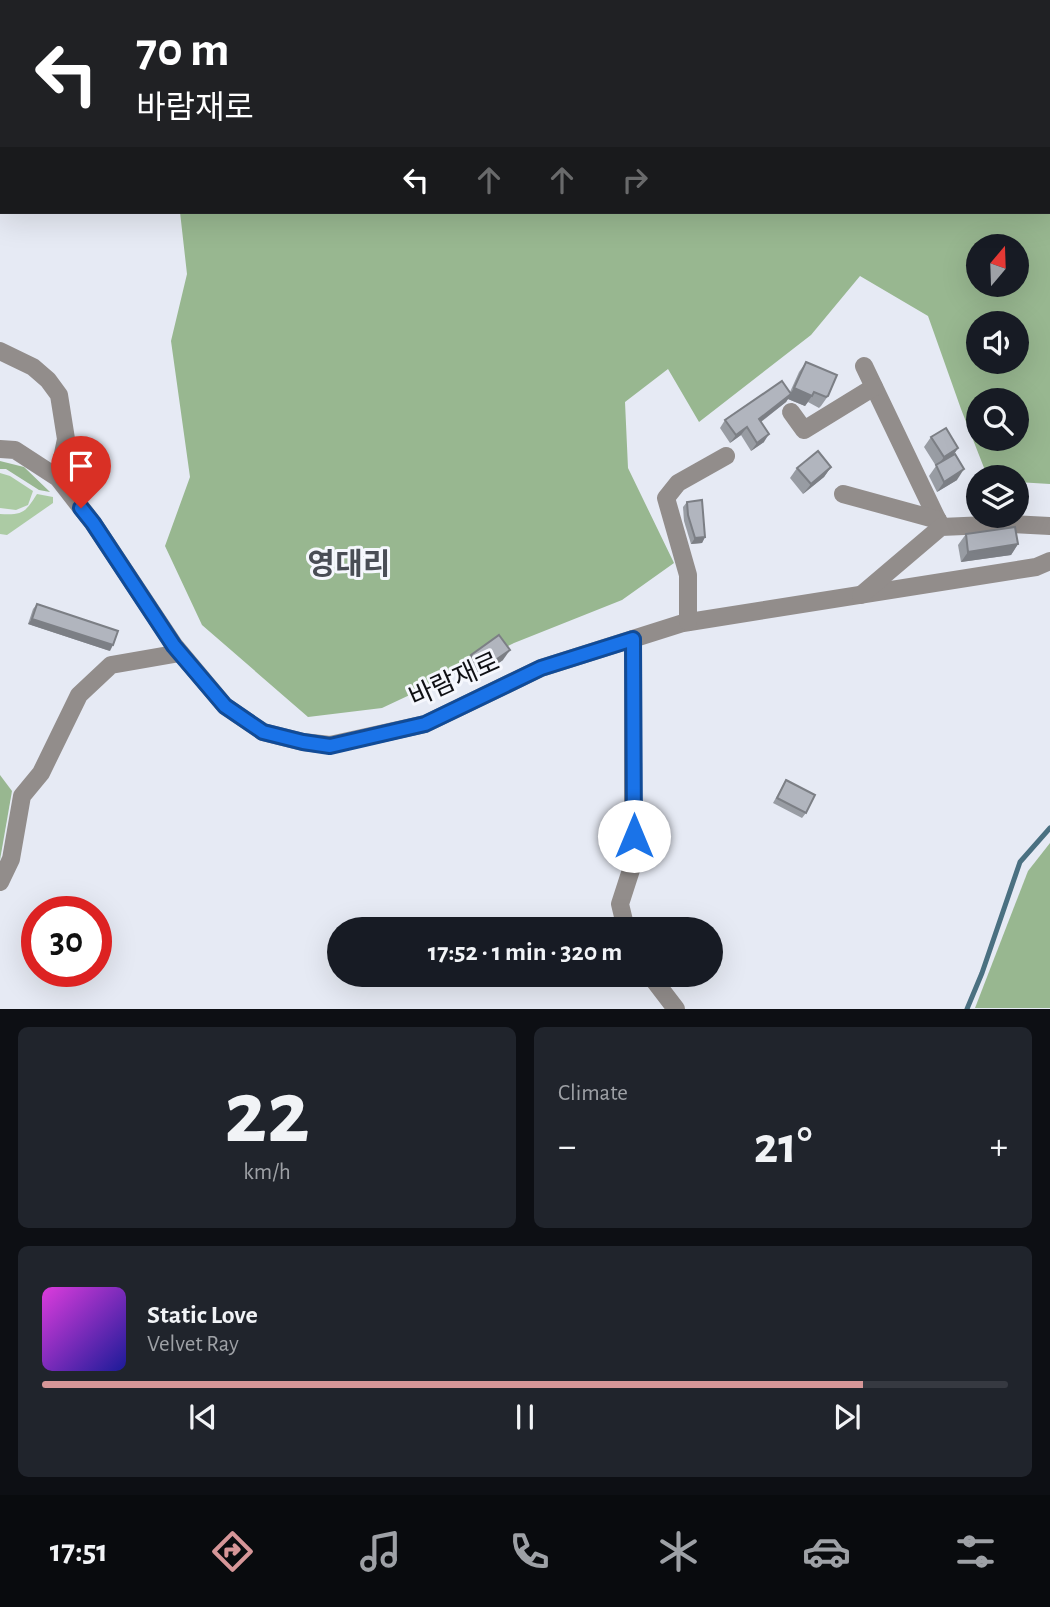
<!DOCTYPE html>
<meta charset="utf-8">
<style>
body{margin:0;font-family:"Alegreya Sans","Noto Sans KR",sans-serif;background:#20242c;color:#f1f3f6;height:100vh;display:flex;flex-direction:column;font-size:26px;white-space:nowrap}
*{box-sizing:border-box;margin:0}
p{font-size:23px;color:#9ea1a6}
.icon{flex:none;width:38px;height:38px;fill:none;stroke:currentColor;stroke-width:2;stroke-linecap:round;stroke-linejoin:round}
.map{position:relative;height:1009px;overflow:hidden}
.drawer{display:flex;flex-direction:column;gap:18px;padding:18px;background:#0d0f14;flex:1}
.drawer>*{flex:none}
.banner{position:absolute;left:0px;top:0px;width:1050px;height:214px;box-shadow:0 7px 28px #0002;background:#202124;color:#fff;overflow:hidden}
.needle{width:46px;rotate:19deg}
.buttons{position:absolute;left:966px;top:234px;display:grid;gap:14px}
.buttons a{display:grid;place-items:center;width:63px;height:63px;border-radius:50%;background:#171b24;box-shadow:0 7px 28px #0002;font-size:35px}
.speed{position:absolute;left:21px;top:896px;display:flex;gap:14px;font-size:35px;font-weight:700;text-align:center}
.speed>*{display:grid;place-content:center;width:91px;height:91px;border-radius:50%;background:#171b24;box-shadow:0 7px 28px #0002;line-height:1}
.speed .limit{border:10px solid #d22;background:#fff;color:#111}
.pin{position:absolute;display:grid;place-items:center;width:60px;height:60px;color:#fff;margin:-72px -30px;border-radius:50% 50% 50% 0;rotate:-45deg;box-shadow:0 0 7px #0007}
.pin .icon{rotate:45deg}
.me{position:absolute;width:77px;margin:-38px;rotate:0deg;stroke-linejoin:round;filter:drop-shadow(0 0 5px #0008)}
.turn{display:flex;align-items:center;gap:24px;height:147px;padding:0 21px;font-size:32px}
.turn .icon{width:91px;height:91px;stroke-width:2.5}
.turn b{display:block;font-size:49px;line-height:60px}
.lanes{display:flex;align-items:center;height:66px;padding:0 21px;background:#0003;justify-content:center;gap:35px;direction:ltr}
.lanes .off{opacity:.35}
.big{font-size:52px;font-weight:700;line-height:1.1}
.drawer .tile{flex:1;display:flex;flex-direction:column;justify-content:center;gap:10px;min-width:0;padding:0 24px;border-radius:10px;background:#20242c}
.drawer .dial{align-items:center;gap:0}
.dial b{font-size:91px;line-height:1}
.song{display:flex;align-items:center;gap:21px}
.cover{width:84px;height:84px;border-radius:10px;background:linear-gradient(135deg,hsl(300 70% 55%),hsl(240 70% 35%))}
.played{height:7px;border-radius:4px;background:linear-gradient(90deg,#d69698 85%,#363941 85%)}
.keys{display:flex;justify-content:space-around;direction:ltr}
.heat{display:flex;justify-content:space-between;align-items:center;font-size:38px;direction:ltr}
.drawer .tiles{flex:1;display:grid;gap:18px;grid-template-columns:1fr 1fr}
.tile:last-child{grid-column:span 2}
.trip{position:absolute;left:327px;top:917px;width:396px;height:70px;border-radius:35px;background:#171b24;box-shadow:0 7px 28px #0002;font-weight:700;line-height:70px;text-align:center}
.tab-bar{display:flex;height:112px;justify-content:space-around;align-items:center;background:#090b0e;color:#9ea1a6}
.tab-bar .icon{width:49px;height:49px}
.tab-bar .active{color:#d69698}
.tab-bar b{font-size:32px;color:#f1f3f6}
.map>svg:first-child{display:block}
.green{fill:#accba4}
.forest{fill:#98b790;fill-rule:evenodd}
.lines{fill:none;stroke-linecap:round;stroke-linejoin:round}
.stream{stroke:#4a7081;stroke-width:5}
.minor{stroke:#928d8b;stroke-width:18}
.wall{fill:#989ca3}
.shaded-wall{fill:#7c7f85}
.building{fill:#b1b5be;stroke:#7c7f85;stroke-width:2}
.route-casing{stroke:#114b97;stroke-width:18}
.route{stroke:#1a73e8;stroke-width:12}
.labels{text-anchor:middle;stroke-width:6;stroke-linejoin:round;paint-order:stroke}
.street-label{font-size:26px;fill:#0e0f13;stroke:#f5f7fd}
.quarter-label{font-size:30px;font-weight:bold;fill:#494d55;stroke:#f5f7fd}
</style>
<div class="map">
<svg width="1050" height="1009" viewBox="0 0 1050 1009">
<rect width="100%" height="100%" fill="#e6eaf4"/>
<g class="green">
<path d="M0 473 10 476 33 491 28 505 16 510 0 508Z"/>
<path d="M37 494 53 497V503L7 535 0 534V514C23 515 25 513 37 494Z"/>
</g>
<g class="forest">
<path d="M237 0H1050V484L1017 482V478H988L961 409 928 316 860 276 811 335 699 422 668 369 625 402 628 468 674 563 622 600 514 643 448 677 382 708 308 717 202 625 165 546 190 477 171 341 187 274 180 212H1048V2H236ZM978 247H1017V285H978ZM978 324H1017V362H978ZM978 401H1017V439H978Z"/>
<path d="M0 461 24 467 50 492 39 490 6 469H0Z"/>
<path d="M0 775 12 791 0 860Z"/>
<path d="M1050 843V1008H975L1028 871Z"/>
</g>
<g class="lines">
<path class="stream" d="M967 1009 982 973 1020 862 1050 828"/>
<g class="minor">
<path d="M0 351 33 367 48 380 59 395 66 439 58 478"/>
<path d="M864 366 941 527"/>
<path d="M791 412 804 430 874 387"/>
<path d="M0 449 15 450 58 478 93 523 174 645 225 706 263 732 303 742 330 745 425 724 541 668 683 623 1036 567 1050 561"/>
<path d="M843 494 938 520"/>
<path d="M861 595 941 527 1010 524 1050 526"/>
<path d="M688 622V575L666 498 678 483 726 456"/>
<path d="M0 882 11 859 22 796 41 773 79 695 111 665 180 653"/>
<path d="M626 929 620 904 631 870 633 847V639"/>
<path d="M650 975 676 1009"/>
</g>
</g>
<g class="wall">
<path d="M806 362 828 396 821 406 819 408 808 402 805 406 788 399 786 402 761 422 764 442 751 451 741 435 730 443 720 428 725 420 790 392 799 372Z"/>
<path d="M931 437 958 448 953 455 957 480 937 492 929 476 936 466 924 447Z"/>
<path d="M831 467 824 477 803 494 790 478 797 468Z"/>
<path d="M687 502 705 537 702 543 691 544 684 521 683 507Z"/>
<path d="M966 534 1018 544 1011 555 961 562 958 545Z"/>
<path d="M37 604 110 651 28 624 33 609Z"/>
<path d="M471 655 503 660 474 680 463 665Z"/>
<path d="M786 780 806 813 802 818 773 803Z"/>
</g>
<g class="shaded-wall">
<path d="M794 388 812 396 805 406 788 399 786 402 754 427 759 419 788 397Z"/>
<path d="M747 427 741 435 730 443 736 435Z"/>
<path d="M769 434 764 442 751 451 757 443Z"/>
<path d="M958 448 951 459 936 468 944 457Z"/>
<path d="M831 467 824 477 803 494 811 484Z"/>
<path d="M964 469 957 480 937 492 944 482Z"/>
<path d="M705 537 702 543 691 544 695 538Z"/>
<path d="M1018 544 1011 555 961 562 968 552Z"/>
<path d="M32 619 113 645 110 651 28 624Z"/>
<path d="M510 650 503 660 474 680 481 670Z"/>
</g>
<g class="building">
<path d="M806 362 837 375 828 396 826 397 814 392 812 396 794 388Z"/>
<path d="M782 381 791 394 759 419 769 434 757 443 747 427 736 435 725 420Z"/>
<path d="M946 428 958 448 944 457 931 437Z"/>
<path d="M818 451 831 467 811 484 797 468Z"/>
<path d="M955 454 964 469 944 482 936 465Z"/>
<path d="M702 500 705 537 695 538 688 515 687 502Z"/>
<path d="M1015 527 1018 544 968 552 966 534Z"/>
<path d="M37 604 118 631 113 645 32 619Z"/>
<path d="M499 635 510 650 481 670 471 655Z"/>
<path d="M786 780 815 795 806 813 777 798Z"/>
</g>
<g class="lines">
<g class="route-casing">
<path id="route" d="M81 508 93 523 174 646 225 706 263 732 303 742 330 746 425 724 541 668 633 639 634 836"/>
</g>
<use href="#route" class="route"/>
</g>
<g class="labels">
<g class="street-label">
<text transform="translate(454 679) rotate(-24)" y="9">바람재로</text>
</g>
<g class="quarter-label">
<text x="349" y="574">영대리</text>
</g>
</g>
</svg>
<div class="buttons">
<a><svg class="needle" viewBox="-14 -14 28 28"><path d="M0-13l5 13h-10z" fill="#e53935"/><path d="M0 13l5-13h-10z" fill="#9ea1a6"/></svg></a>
<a><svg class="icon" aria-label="sound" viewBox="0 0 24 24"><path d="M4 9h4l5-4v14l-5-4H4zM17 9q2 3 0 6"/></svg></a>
<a><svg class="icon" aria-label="search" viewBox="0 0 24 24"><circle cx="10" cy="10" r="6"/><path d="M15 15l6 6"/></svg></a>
<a><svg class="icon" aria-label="layers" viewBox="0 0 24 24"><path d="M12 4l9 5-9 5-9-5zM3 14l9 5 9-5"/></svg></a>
</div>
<div class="speed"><div class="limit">30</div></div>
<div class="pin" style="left:81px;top:508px;background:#d93025"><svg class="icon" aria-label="arrive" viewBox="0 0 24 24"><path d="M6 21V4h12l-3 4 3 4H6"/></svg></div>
<svg class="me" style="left:634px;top:836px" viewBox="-20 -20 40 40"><circle r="19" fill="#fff"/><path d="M0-13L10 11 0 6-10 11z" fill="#1a73e8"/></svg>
<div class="trip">17:52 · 1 min · 320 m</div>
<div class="banner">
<div class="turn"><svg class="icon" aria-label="left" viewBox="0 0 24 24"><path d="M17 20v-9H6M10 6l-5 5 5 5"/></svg><div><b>70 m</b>바람재로</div></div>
<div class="lanes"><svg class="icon" aria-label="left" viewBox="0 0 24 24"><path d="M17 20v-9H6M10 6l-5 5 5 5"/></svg><svg class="icon off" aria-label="ahead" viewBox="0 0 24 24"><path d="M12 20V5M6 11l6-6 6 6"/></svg><svg class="icon off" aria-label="ahead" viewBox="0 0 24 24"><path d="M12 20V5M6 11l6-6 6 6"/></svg><svg class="icon off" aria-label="right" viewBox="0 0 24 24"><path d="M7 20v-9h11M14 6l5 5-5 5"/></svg></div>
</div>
</div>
<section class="drawer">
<div class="tiles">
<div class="tile dial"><b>22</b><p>km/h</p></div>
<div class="tile"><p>Climate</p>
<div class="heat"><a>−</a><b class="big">21°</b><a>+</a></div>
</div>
<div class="tile">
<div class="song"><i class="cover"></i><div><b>Static Love</b><p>Velvet Ray</p></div></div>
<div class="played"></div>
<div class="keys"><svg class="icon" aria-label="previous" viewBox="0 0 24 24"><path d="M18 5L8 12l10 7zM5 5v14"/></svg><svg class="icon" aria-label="pause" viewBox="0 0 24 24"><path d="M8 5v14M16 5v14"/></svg><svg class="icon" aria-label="next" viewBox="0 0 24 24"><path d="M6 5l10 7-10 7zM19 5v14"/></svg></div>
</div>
</div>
</section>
<nav class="tab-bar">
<b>17:51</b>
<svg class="icon active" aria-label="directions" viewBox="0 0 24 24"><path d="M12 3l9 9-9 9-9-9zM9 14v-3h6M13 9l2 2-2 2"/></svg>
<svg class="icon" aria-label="music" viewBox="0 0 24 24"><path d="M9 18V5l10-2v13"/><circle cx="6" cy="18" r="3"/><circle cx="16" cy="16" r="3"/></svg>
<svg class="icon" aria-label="phone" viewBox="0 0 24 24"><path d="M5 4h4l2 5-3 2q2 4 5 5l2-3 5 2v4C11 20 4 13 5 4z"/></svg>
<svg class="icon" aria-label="climate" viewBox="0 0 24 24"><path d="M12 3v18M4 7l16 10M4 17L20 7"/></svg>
<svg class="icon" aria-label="car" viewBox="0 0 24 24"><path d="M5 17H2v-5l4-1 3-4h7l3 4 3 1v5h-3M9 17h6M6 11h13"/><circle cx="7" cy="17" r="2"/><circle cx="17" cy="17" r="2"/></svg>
<svg class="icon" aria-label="filters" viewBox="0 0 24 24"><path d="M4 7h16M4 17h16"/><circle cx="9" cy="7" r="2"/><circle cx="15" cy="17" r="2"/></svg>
</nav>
